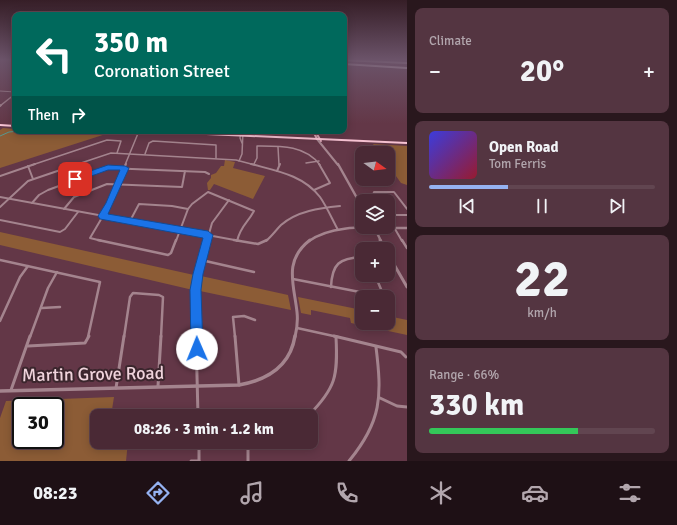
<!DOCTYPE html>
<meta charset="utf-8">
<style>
body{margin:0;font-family:Signika,sans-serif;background:#543541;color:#f1f3f6;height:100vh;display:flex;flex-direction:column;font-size:15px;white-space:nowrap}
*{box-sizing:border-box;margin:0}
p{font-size:13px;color:#b2a6ad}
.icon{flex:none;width:22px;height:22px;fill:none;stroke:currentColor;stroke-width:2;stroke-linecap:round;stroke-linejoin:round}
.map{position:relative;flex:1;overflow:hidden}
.sheet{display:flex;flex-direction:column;gap:8px;padding:8px;background:#29171d;width:270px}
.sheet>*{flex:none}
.guide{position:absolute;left:12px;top:12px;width:335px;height:122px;border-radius:8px;box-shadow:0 2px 10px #0003,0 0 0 1px #614550;background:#00695c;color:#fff;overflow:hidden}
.needle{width:26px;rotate:105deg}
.tools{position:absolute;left:355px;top:146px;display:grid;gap:8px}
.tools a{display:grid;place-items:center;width:40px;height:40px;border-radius:8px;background:#4a2935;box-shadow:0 2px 10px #0003,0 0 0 1px #614550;font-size:20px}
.speed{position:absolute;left:12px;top:397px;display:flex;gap:8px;font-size:20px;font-weight:700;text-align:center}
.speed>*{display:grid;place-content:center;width:52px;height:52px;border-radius:50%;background:#4a2935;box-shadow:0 2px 10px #0003,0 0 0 1px #614550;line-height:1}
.speed .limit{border:2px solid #111;border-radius:6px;background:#fff;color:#111}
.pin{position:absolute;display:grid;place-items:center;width:34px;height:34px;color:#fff;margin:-17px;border-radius:8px;box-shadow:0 2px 6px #0006}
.me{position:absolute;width:44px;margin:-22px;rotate:359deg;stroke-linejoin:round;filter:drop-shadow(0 0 3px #0008)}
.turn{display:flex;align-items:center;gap:14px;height:84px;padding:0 16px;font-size:18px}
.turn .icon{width:52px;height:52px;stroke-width:2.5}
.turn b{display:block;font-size:28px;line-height:34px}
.then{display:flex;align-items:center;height:38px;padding:0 16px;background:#0003;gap:8px;font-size:15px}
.big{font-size:30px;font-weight:700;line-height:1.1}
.sheet .tile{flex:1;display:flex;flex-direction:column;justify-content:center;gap:6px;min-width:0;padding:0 14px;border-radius:8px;background:#543541}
.sheet .dial{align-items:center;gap:0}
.dial b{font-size:52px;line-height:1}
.song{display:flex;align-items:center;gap:12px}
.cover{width:48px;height:48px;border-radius:6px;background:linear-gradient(135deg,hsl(240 70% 55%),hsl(350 70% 35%))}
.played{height:4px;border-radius:2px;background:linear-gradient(90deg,#95b2f1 35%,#614550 35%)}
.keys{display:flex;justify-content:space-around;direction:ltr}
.heat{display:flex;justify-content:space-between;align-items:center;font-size:22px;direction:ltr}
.charge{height:6px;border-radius:3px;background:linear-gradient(90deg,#34c759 66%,#614550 0)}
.trip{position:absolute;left:90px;top:409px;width:228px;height:40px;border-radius:8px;background:#4a2935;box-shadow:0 2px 10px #0003,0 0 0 1px #614550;font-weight:700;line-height:40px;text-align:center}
.menu{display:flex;height:64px;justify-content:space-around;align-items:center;background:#1e1015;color:#b2a6ad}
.menu .icon{width:28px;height:28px}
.menu .on{color:#95b2f1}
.menu b{font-size:18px;color:#f1f3f6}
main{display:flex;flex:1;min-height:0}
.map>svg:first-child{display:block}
.green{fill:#8c5c36;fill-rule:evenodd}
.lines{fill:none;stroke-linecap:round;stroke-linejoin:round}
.stream{stroke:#58988f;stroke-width:1}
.minor-far4{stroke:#a4848e;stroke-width:1}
.minor-far3{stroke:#a4848e;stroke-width:1.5}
.minor-far2{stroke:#a4848e;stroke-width:2}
.minor-far1{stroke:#a4848e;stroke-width:2.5}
.minor{stroke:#a4848e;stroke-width:3}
.tertiary-far4{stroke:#a4848e;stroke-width:1.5}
.tertiary-far3{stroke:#a4848e;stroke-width:2}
.tertiary-far2{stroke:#a4848e;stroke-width:2.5}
.tertiary-far1{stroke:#a4848e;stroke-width:3}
.tertiary{stroke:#a4848e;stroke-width:3.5}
.secondary{stroke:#d8a5b5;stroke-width:2}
.primary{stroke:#f7c3d3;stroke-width:2}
.motorway{stroke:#fae9ee;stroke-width:2}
.route{fill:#1a73e8;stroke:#114b97}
.labels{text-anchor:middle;stroke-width:4;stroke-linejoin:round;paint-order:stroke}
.near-street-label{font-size:18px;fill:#f0d4dc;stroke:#3b262d}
</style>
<main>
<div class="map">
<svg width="407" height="461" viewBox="0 0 407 461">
<rect width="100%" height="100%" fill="#633747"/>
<g class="green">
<path d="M3 128 15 129V131L109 133 0 168V130Z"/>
<path d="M373 144 407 146V185L401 183 388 165V153H379Z"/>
<path d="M225 160 235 162 233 168 265 176 253 199 214 184 210 190H208L207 183 211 178V175L216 173 221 166H224Z"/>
<path d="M0 232 194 275 193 290 0 245Z"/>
<path d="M201 276 288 295 291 310 200 291Z"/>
<path d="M298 297 362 310V323H388V316L407 320V335L351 323 350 318 311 310V315L301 313Z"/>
<path d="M114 397 111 416H97V442H128L126 461H0V418L6 401ZM21 406H55V440H21Z"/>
</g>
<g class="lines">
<path class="stream" d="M0 136 9 132 20 131"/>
<path class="minor-far4" d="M0 91 15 92"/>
<g class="minor-far3">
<path d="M241 131 240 138 242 143"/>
<path d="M278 147 279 165"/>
<path d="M145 154 149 143 153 141 216 145V158"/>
<path d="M239 161 242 154 243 131"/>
<path d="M306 163 319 161"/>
<path d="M254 164 257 158V146C280 146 305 145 320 165"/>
<path d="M32 165 107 140 121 141 117 153"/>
<path d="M75 165 111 153 236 160 255 165"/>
<path d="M125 165 139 131"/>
</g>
<g class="minor-far2">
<path d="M251 164C277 171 303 175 320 197 327 207 332 219 338 230"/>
<path d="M28 166 33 179"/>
<path d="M277 171 280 164"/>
<path d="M0 176 35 164"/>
<path d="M314 190 330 183 319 164"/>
<path d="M0 197 240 241"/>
<path d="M377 201 373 195 374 192H394L407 209"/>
<path d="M32 203 39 195 48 190 108 168 205 172 209 174"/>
<path d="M0 207 28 181 78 164"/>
<path d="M64 209 74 197 107 184 182 187 185 171"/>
<path d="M388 215H407"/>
<path d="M0 220 60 232 65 229 78 212"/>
<path d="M130 221 139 204 172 206 188 209"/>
<path d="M395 229 402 241"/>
<path d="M102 241 90 238 110 204 126 164"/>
<path d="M176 241 188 209 192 204 208 192 254 211C247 224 241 225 237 241"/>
<path d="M207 241 212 223 229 200"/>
<path d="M266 241C272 236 276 230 281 225 297 211 320 208 340 206"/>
</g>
<g class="minor-far1">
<path d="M98 240 168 255 171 253 176 240"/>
<path d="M234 240 258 244 267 240"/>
<path d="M402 240 407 248"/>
<path d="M0 260 100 282 88 337"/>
<path d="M201 260 254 272"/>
<path d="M293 279 365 293 383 294 375 275"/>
<path d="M331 287C332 264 339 258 362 257"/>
<path d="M42 308 60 307"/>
<path d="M0 321 20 277 28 266"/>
<path d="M297 328 338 337"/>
<path d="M30 337 48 288 57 272"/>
<path d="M124 337 130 297 133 293 159 295 163 297 161 337"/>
<path d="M196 337 195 290 207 240"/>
<path d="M235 337 233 317 244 316 255 320"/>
</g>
<g class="minor">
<path d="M196 336 198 416"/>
<path d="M235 336 239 385"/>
<path d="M334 336 401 352 406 357"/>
<path d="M28 346 85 343 89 336"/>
<path d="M158 386 161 336"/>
<path d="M116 388 124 336"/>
<path d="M11 390 30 336"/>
<path d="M380 398 397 406 407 407"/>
<path d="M308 416C336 388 338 376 336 337"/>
<path d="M199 442V461"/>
<path d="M248 442V461"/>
<path d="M191 461H199"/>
<path d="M349 461C382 421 382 396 376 347"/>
</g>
<path class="tertiary-far4" d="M0 106 15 94"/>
<g class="tertiary-far3">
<path d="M0 106 1 105"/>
<path d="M317 139 338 165"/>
</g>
<g class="tertiary-far2">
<path d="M338 164 362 207"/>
<path d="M374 227 381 241"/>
<path d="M309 241C336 222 376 229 407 228"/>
</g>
<g class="tertiary-far1">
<path d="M380 240 385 249"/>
<path d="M388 254 407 287"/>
<path d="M295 337C297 329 298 321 297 312 294 284 283 261 310 240"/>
</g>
<path class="tertiary" d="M0 391 239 385C267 380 290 367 295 336"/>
<g class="secondary">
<path d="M313 131 317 139"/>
<path d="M315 131 321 141"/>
</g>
<g class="primary">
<path d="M0 125 15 126"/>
<path d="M120 131 142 133"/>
<path d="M140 131 407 143"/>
</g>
<g class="motorway">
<path d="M344 60 407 63"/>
<path d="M344 64 407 68"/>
</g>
</g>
<linearGradient id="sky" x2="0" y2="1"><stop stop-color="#361e27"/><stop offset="0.48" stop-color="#6b5369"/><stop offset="1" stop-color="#6b5369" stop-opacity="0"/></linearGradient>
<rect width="407" height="124" fill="url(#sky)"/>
<path class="route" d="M108 165 125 166 129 168 108 214 208 231 213 235 203 274 201 290 203 349 201 353 197 355 193 353 191 349 190 290 193 274 203 238 100 219 98 216 106 203 120 170H108L75 182 71 179 73 177Z"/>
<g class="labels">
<g class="near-street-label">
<text transform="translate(93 374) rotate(-1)" y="6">Martin Grove Road</text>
</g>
</g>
</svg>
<div class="tools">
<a><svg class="needle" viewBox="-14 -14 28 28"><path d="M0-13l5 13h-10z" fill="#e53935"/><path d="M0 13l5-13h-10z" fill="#b2a6ad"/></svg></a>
<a><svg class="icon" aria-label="layers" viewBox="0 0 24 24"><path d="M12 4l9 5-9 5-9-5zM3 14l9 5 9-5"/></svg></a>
<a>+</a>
<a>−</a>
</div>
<div class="speed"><div class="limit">30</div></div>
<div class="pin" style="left:75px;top:179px;background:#d93025"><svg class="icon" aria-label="arrive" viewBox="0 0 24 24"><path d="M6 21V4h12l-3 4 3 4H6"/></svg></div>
<svg class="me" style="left:197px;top:349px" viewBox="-20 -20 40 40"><circle r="19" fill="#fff"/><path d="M0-13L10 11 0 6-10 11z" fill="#1a73e8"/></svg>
<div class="trip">08:26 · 3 min · 1.2 km</div>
<div class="guide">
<div class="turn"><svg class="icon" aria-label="left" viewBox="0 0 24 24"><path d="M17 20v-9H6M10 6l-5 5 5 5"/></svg><div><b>350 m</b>Coronation Street</div></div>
<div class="then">Then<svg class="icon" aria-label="right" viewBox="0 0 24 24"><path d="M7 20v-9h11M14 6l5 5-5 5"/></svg></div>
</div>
</div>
<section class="sheet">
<div class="tile"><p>Climate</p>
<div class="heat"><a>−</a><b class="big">20°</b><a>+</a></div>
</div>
<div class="tile">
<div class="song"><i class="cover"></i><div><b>Open Road</b><p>Tom Ferris</p></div></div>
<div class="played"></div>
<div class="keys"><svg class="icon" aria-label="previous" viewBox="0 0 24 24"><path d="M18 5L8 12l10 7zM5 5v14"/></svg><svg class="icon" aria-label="pause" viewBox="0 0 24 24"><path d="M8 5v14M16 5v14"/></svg><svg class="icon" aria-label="next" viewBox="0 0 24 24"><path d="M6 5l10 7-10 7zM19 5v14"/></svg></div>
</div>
<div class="tile dial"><b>22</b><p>km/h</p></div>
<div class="tile"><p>Range · 66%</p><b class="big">330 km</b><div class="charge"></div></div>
</section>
</main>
<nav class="menu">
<b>08:23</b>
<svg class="icon on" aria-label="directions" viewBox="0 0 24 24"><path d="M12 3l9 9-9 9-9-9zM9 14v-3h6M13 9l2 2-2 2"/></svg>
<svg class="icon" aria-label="music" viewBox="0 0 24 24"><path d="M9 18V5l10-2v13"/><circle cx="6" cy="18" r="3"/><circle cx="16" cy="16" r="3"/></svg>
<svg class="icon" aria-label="phone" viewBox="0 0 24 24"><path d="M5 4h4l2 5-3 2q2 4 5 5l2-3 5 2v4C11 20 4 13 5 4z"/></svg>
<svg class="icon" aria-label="climate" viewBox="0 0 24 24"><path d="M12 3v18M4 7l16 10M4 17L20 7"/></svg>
<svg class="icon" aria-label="car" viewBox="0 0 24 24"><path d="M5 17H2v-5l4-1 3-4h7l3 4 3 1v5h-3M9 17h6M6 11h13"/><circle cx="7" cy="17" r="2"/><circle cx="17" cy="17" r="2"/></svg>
<svg class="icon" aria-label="filters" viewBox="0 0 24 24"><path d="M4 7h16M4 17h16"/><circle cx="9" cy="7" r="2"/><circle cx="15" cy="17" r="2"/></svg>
</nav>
